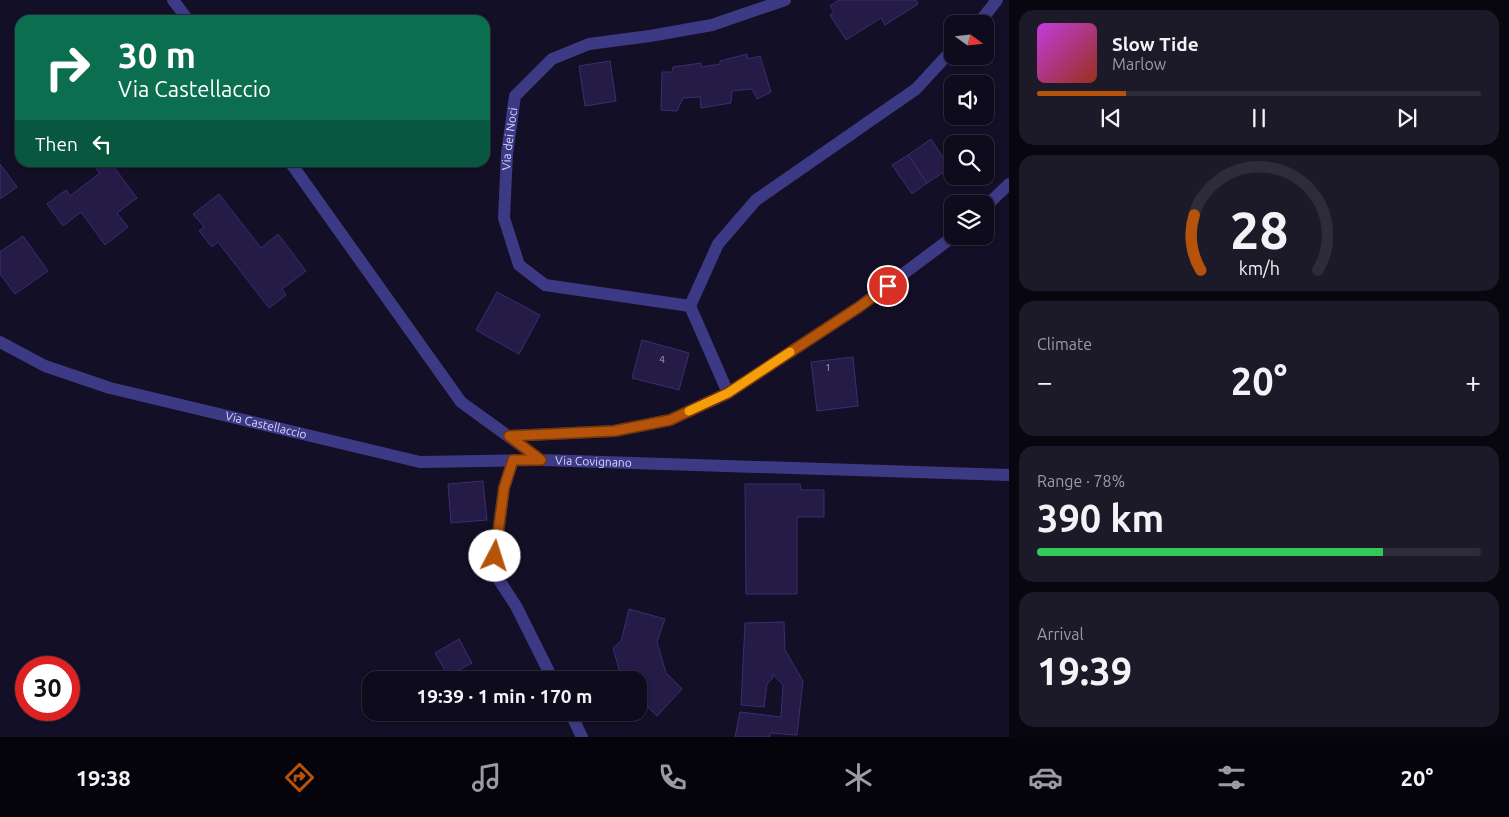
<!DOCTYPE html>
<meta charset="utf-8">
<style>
body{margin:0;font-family:Ubuntu,sans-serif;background:#1c1929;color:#f1f3f6;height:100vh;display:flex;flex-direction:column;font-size:19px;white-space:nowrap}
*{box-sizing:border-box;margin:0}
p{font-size:16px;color:#9b9ba3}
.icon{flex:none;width:28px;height:28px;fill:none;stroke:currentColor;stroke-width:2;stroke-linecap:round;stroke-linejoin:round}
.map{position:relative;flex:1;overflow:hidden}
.panel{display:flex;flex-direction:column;gap:10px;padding:10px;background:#08060f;width:500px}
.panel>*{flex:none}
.guide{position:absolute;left:15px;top:15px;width:475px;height:152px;border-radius:15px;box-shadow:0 1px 4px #0004,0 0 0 1px #2e2b3b;background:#0b6e4f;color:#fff;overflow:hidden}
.needle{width:32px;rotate:105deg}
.buttons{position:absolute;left:944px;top:15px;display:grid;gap:10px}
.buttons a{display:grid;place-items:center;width:50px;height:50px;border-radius:10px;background:#0e0b1c;box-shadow:0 1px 4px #0004,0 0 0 1px #2e2b3b;font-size:25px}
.speed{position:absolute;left:15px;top:656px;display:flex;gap:10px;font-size:25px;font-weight:700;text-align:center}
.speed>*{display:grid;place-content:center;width:65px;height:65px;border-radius:50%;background:#0e0b1c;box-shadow:0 1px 4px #0004,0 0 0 1px #2e2b3b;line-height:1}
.speed .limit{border:8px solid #d22;background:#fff;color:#111}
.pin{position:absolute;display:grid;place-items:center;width:42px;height:42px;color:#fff;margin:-21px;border:2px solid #fff;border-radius:50%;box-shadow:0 1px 5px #0007}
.me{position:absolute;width:55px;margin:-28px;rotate:5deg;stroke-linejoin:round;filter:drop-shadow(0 0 4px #0008)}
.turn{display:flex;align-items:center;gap:18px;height:105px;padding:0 20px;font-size:22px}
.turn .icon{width:65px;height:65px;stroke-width:2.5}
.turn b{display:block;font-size:35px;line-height:42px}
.then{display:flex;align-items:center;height:48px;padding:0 20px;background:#0003;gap:10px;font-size:19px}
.big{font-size:38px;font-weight:600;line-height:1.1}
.panel .widget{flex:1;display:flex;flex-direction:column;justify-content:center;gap:8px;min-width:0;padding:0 18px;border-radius:15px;background:#1c1929}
.panel .dial{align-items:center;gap:0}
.dial svg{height:130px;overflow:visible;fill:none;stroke:#2e2b3b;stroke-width:7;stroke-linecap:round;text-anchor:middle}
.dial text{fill:#f1f3f6;stroke:none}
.song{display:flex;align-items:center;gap:15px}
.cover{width:60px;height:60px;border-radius:8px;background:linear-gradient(135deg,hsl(290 70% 55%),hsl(10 70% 35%))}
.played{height:5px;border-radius:2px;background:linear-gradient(90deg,#b45309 20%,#2e2b3b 20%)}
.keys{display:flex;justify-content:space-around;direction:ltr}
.heat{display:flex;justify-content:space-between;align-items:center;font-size:28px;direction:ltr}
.charge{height:8px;border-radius:4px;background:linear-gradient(90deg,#34c759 78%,#2e2b3b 0)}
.trip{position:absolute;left:362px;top:671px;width:285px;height:50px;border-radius:15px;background:#0e0b1c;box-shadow:0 1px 4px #0004,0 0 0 1px #2e2b3b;font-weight:600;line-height:50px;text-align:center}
.tabs{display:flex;height:80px;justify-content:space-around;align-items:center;background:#06040b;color:#9b9ba3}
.tabs .icon{width:35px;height:35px}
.tabs .selected{color:#b45309}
.tabs b{font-size:22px;color:#f1f3f6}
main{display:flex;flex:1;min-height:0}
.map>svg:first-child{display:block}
.building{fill:#241b47;stroke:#3b2d73}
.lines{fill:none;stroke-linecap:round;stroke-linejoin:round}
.minor{stroke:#3d3a85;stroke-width:12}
.route-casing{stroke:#753606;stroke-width:12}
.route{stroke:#b45309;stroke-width:9}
.slow{stroke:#f59e0b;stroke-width:9}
.labels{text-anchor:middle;stroke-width:5;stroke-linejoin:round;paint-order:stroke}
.number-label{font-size:10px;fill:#aca6d1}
.street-label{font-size:12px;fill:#d9d4ff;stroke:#130f26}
</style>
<main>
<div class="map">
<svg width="1009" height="737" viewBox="0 0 1009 737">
<rect width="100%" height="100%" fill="#130f26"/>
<g class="building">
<path d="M839 0H916L918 4 885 25 881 18 846 40 830 15 834 12 830 6Z"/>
<path d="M747 54 748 59 760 56 771 92 757 99 752 89 732 91 731 103 701 108 700 97 683 98 677 111 661 110 662 72H672L673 67 701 63V67L720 64V61Z"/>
<path d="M610 61 616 101 585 106 579 66Z"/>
<path d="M931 139 950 168 927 183 908 155Z"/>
<path d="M908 155 927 183 912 194 892 165Z"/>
<path d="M99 162H110L137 198 117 213 128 227 105 245 81 212 63 226 47 204 66 190 70 196 100 173 94 166Z"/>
<path d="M0 164 17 187 0 199Z"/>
<path d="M219 194 261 248 278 234 306 271 282 289 286 295 269 308 218 242 212 247 199 231 204 227 193 214Z"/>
<path d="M23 236 48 271 15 294 0 274V252Z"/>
<path d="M497 292 540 315 519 354 476 330Z"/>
<path d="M642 340 689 353 679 390 632 378Z"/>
<path d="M853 357 858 406 817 411 811 362Z"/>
<path d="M483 481 487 520 451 523 448 484Z"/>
<path d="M745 484H800L801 490H824V517H797V594H746Z"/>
<path d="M629 609 665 619 657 642 666 673 682 689 657 716 639 698V680H622L613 648 621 641Z"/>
<path d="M784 622 785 650 803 681 797 735 770 733V737H735L740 712 781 717 783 685 773 674 772 679 767 684 764 707 741 705 745 623Z"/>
<path d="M459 639 472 663 448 676 435 653Z"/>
</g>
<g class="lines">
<g class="minor">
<path d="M173 0 188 20"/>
<path d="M978 24 997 0"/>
<path id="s1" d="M290 162 461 402 541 460 1009 475"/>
<path d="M985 207 1009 184"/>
<path id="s2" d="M690 306 545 285 519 265 504 218 507 154 515 96 552 59 589 44 650 36 712 25 785 0"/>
<path id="s3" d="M0 342 45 366 110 388 420 462 541 460"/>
<path d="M728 393 690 306 718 244 756 200 916 89 952 50"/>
<path d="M509 436 614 431 670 420 728 393 859 307 954 236"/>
<path d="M513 460 504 488 495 556 499 580 516 606 553 680"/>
<path d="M570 712 582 737"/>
</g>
</g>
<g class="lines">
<g class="route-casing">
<path id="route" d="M495 556 504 488 513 460H541L509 436 614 431 670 420 728 393 859 307 888 286"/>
</g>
<use href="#route" class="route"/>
<path class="slow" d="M689 411 728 393 790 352"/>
</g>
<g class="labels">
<g class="number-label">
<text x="662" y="363">4</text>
<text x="828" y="371">1</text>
</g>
<g class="street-label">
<text dy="4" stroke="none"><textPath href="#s2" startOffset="308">Via dei Noci</textPath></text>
<text dy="4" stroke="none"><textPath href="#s3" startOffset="280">Via Castellaccio</textPath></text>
<text dy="4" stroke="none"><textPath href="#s1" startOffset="446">Via Covignano</textPath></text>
</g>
</g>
</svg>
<div class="buttons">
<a><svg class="needle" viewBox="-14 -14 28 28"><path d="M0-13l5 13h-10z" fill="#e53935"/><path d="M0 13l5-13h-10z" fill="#9b9ba3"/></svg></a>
<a><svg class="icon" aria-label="sound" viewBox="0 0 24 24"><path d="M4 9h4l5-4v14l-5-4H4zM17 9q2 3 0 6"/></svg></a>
<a><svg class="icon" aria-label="search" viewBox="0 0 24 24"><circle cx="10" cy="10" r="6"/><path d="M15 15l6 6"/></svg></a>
<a><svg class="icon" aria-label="layers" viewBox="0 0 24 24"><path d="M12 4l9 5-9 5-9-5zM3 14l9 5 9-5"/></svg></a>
</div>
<div class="speed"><div class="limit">30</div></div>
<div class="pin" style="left:888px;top:286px;background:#d93025"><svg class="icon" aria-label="arrive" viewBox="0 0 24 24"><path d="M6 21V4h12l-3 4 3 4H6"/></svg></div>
<svg class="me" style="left:495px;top:556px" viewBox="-20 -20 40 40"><circle r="19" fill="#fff"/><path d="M0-13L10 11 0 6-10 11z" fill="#b45309"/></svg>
<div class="trip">19:39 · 1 min · 170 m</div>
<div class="guide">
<div class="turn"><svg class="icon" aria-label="right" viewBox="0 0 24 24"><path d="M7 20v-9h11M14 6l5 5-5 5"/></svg><div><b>30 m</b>Via Castellaccio</div></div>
<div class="then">Then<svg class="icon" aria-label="left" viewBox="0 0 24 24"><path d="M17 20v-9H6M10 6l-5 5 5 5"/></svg></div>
</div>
</div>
<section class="panel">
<div class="widget">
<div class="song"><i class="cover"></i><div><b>Slow Tide</b><p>Marlow</p></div></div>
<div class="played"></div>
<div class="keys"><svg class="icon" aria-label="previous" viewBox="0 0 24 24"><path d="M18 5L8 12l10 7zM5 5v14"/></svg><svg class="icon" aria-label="pause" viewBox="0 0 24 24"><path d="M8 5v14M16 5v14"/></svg><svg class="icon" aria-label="next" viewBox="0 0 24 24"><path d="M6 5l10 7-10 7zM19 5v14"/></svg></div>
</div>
<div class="widget dial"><svg viewBox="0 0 100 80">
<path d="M14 69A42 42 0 1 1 86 69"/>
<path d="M14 69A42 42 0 0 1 10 35" stroke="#b45309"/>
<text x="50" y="56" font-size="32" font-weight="700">28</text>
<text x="50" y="72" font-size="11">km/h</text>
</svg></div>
<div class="widget"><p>Climate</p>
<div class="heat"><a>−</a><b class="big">20°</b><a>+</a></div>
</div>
<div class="widget"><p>Range · 78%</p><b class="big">390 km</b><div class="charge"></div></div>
<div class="widget"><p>Arrival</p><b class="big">19:39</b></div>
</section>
</main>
<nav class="tabs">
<b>19:38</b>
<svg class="icon selected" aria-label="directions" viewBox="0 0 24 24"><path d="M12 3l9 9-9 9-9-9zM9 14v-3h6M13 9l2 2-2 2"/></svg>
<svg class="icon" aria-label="music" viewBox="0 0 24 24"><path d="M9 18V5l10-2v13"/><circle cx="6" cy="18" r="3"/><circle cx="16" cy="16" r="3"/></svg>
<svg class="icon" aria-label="phone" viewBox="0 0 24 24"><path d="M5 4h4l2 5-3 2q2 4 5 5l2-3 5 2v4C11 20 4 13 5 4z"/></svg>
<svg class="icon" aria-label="climate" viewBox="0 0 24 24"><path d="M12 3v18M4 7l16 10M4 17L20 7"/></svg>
<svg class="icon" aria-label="car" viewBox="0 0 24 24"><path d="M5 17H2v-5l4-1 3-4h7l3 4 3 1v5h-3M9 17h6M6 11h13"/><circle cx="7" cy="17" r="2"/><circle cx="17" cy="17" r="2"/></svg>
<svg class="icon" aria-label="filters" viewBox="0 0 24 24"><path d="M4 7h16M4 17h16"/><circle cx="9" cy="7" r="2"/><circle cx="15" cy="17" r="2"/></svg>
<b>20°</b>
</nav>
